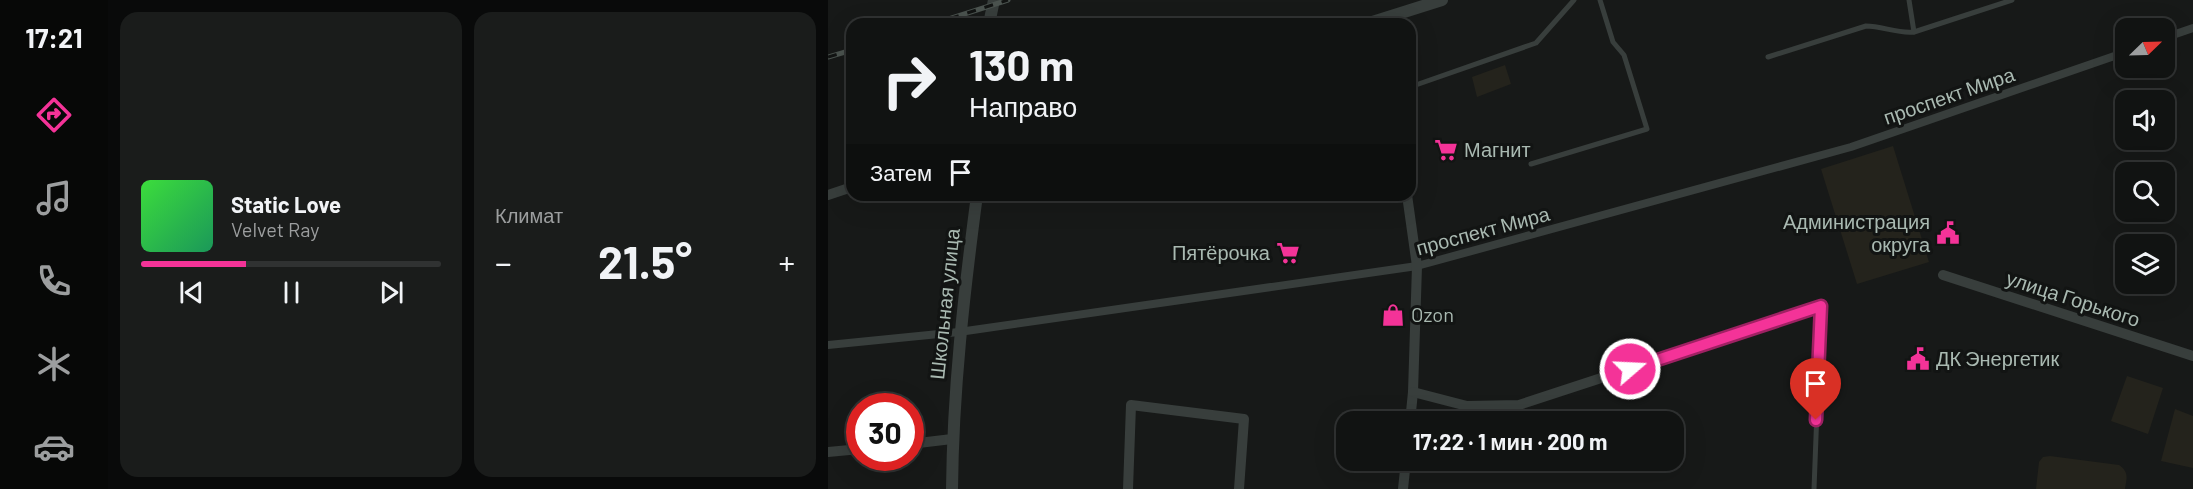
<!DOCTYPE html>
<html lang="ru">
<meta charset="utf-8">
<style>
body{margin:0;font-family:Barlow,sans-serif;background:#1a1c1b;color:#f1f3f6;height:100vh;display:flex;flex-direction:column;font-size:22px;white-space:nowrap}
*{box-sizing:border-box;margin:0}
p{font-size:20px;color:#9c9e9f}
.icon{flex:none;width:33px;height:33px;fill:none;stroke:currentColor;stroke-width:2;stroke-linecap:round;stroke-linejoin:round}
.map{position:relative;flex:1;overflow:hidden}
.side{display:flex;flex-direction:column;gap:12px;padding:12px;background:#090a0a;width:720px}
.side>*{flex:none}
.hud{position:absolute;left:18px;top:18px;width:570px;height:183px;border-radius:18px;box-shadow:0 6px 24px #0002,0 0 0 2px #303232;background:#111312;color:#f1f3f6;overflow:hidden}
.needle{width:39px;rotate:67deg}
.tools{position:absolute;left:1287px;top:18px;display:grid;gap:12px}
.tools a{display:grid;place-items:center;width:60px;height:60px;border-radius:12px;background:#111312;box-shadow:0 6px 24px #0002,0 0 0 2px #303232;font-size:30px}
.speed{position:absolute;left:18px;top:393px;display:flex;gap:12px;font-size:30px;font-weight:700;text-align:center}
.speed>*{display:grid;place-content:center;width:78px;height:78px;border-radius:50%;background:#111312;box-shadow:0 6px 24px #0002,0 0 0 2px #303232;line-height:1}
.speed .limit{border:9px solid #d22;background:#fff;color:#111}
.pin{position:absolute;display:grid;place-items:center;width:51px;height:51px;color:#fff;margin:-62px -26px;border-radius:50% 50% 50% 0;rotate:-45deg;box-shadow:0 0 6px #0007}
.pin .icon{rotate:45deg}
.me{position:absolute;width:66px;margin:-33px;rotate:71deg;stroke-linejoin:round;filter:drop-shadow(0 0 4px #0008)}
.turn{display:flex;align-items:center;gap:21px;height:126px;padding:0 24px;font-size:27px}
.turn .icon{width:78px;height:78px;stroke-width:2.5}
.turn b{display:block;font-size:42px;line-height:51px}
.then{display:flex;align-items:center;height:57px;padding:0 24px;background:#0003;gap:12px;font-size:22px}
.big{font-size:45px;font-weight:700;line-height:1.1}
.side .card{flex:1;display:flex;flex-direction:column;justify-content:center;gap:9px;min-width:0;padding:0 21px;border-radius:18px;background:#1a1c1b}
.song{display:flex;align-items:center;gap:18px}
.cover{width:72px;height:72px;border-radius:9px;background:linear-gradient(135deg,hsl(120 70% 55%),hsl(150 70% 35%))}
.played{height:6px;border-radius:3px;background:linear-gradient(90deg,#f43398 35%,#303232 35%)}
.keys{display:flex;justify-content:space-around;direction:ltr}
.heat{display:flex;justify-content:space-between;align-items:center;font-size:33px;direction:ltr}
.side .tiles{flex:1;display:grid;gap:12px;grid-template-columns:repeat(2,1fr)}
.trip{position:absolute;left:508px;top:411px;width:348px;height:60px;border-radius:18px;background:#111312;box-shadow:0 6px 24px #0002,0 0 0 2px #303232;font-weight:700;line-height:60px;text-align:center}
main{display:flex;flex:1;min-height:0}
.tab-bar{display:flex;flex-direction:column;width:108px;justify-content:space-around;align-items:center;background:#070807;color:#9c9e9f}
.tab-bar .icon{width:42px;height:42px}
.tab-bar .on{color:#f43398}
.tab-bar b{font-size:27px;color:#f1f3f6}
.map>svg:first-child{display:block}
.green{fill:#24231c}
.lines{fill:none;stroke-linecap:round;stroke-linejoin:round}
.service{stroke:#383e3c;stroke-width:5}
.pedestrian{stroke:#383e3c;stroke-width:8}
.minor{stroke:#383e3c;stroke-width:10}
.tertiary{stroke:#383e3c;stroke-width:12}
.rail-casing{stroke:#4b534f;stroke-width:5}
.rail{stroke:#121413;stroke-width:3;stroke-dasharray:9;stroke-linecap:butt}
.route-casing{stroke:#9f2163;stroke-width:15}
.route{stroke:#f43398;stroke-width:10}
.labels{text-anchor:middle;stroke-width:6;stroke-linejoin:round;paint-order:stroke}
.street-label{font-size:20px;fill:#a9b9b1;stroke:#121413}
.poi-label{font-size:20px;fill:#a9b9b1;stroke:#121413;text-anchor:start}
</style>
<main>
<nav class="tab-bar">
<b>17:21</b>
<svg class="icon on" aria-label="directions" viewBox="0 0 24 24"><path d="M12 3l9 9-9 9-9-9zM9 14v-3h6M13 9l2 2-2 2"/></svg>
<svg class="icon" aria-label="music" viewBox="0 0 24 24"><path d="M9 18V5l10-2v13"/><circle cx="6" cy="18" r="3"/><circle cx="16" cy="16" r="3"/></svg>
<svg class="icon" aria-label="phone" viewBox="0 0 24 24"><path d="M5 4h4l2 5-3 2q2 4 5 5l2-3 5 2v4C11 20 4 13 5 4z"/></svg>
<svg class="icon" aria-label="climate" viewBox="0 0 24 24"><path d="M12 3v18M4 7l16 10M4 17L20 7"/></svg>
<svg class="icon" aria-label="car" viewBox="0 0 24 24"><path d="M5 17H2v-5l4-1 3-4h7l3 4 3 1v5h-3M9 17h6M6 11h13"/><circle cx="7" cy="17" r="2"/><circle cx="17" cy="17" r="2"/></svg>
</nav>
<section class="side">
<div class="tiles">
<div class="card">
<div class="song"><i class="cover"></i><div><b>Static Love</b><p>Velvet Ray</p></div></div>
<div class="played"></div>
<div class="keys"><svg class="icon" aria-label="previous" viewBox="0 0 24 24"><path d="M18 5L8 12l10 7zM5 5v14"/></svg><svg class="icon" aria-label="pause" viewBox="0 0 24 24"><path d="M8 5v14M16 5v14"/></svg><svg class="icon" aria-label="next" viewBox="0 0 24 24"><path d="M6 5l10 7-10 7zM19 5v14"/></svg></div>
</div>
<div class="card"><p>Климат</p>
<div class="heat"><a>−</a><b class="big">21.5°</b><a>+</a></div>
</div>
</div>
</section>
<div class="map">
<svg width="1365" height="489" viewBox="0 0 1365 489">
<rect width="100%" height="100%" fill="#171918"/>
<g class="green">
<path d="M677 65 683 84 649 97 644 77Z"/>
<path d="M1065 146 1101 262 1029 284 993 169Z"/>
<path d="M1299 376 1335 388 1320 434 1283 421Z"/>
<path d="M1347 409 1365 416V468L1333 461Z"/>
<path d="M1222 456 1291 465C1301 472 1299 478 1297 489H1208L1211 462 1215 457Z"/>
</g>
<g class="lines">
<g class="service">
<path d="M1081 0 1086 32"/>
<path d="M940 57 1038 26C1054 26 1070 34 1086 32L1184 0"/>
<path d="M582 87 708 43 746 0"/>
<path d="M703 164 819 129 796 55 785 42 772 0"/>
<path d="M986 489 993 306"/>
</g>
<g class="pedestrian">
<path d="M1336 38 1365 28"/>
<path d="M0 345 131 332 589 266 1023 147 1298 52"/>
</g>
<g class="minor">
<path d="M0 195 24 187"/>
<path d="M579 195 589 266 585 392 582 422"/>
<path d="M1115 275 1365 356"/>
<path d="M585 392 639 406 691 405 993 306"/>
<path d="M82 444 124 439"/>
<path d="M0 452 32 449"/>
<path d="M300 489 303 405 416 419 411 489"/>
<path d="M575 489 578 460"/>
</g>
<g class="tertiary">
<path d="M161 24 166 0"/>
<path d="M538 24 614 0"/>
<path d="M124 489C125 390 136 293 149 195"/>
</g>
<g class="rail-casing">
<g id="rail">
<path d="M105 24 180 0"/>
<path d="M0 57 24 50"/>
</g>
</g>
<use href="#rail" class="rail"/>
</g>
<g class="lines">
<g class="route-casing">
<path id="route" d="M802 369 993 306 988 420"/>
</g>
<use href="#route" class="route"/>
</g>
<defs>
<g id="supermarket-bare" transform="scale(1.8)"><path d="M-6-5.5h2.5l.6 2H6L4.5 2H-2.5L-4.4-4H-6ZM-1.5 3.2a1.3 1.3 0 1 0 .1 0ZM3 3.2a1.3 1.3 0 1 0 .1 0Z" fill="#f43398" stroke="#121413" stroke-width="2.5" paint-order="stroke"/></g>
<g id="civic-bare" transform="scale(1.8)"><path d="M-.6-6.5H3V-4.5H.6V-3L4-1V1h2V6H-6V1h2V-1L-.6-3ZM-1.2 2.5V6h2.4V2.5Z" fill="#f43398" stroke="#121413" stroke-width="2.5" paint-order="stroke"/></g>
<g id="shop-bare" transform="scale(1.8)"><path d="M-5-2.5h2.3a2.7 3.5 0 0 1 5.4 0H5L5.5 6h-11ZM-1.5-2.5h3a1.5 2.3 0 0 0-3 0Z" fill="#f43398" stroke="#121413" stroke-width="2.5" paint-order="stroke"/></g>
</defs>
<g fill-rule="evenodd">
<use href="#supermarket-bare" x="618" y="150"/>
<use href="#civic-bare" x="1120" y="233"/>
<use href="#supermarket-bare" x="460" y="253"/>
<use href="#shop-bare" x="565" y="315"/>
<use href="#civic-bare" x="1090" y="359"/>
</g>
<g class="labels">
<g class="street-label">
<text transform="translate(1121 96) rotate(-19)" y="7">проспект Мира</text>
<text transform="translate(655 231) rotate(-15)" y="7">проспект Мира</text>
<text transform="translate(1245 299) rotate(18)" y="7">улица Горького</text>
<text transform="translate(117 304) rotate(-84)" y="7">Школьная улица</text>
</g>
<g class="poi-label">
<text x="636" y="157">Магнит</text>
<text x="1102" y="229" text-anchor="end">Администрация<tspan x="1102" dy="23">округа</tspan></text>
<text x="442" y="260" text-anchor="end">Пятёрочка</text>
<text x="583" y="322">Ozon</text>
<text x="1108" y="366">ДК Энергетик</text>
</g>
</g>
</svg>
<div class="tools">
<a><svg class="needle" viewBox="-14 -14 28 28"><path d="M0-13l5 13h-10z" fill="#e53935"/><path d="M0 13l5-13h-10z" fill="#9c9e9f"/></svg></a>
<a><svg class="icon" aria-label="sound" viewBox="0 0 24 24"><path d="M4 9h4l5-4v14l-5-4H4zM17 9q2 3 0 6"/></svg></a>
<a><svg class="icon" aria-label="search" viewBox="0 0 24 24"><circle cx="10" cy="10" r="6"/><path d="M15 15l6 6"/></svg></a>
<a><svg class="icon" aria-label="layers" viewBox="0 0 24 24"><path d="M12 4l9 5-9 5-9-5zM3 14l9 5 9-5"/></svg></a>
</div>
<div class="speed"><div class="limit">30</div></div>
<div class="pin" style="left:988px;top:420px;background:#d93025"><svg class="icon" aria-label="arrive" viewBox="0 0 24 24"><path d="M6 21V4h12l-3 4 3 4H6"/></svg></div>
<svg class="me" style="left:802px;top:369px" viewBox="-20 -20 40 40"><circle r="17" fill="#f43398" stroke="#fff" stroke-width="3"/><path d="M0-11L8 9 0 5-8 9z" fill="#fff"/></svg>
<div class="trip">17:22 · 1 мин · 200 m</div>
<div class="hud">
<div class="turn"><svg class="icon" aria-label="right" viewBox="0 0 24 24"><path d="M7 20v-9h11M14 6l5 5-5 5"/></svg><div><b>130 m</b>Направо</div></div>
<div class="then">Затем<svg class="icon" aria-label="arrive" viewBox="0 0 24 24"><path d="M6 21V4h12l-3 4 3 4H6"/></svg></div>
</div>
</div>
</main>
